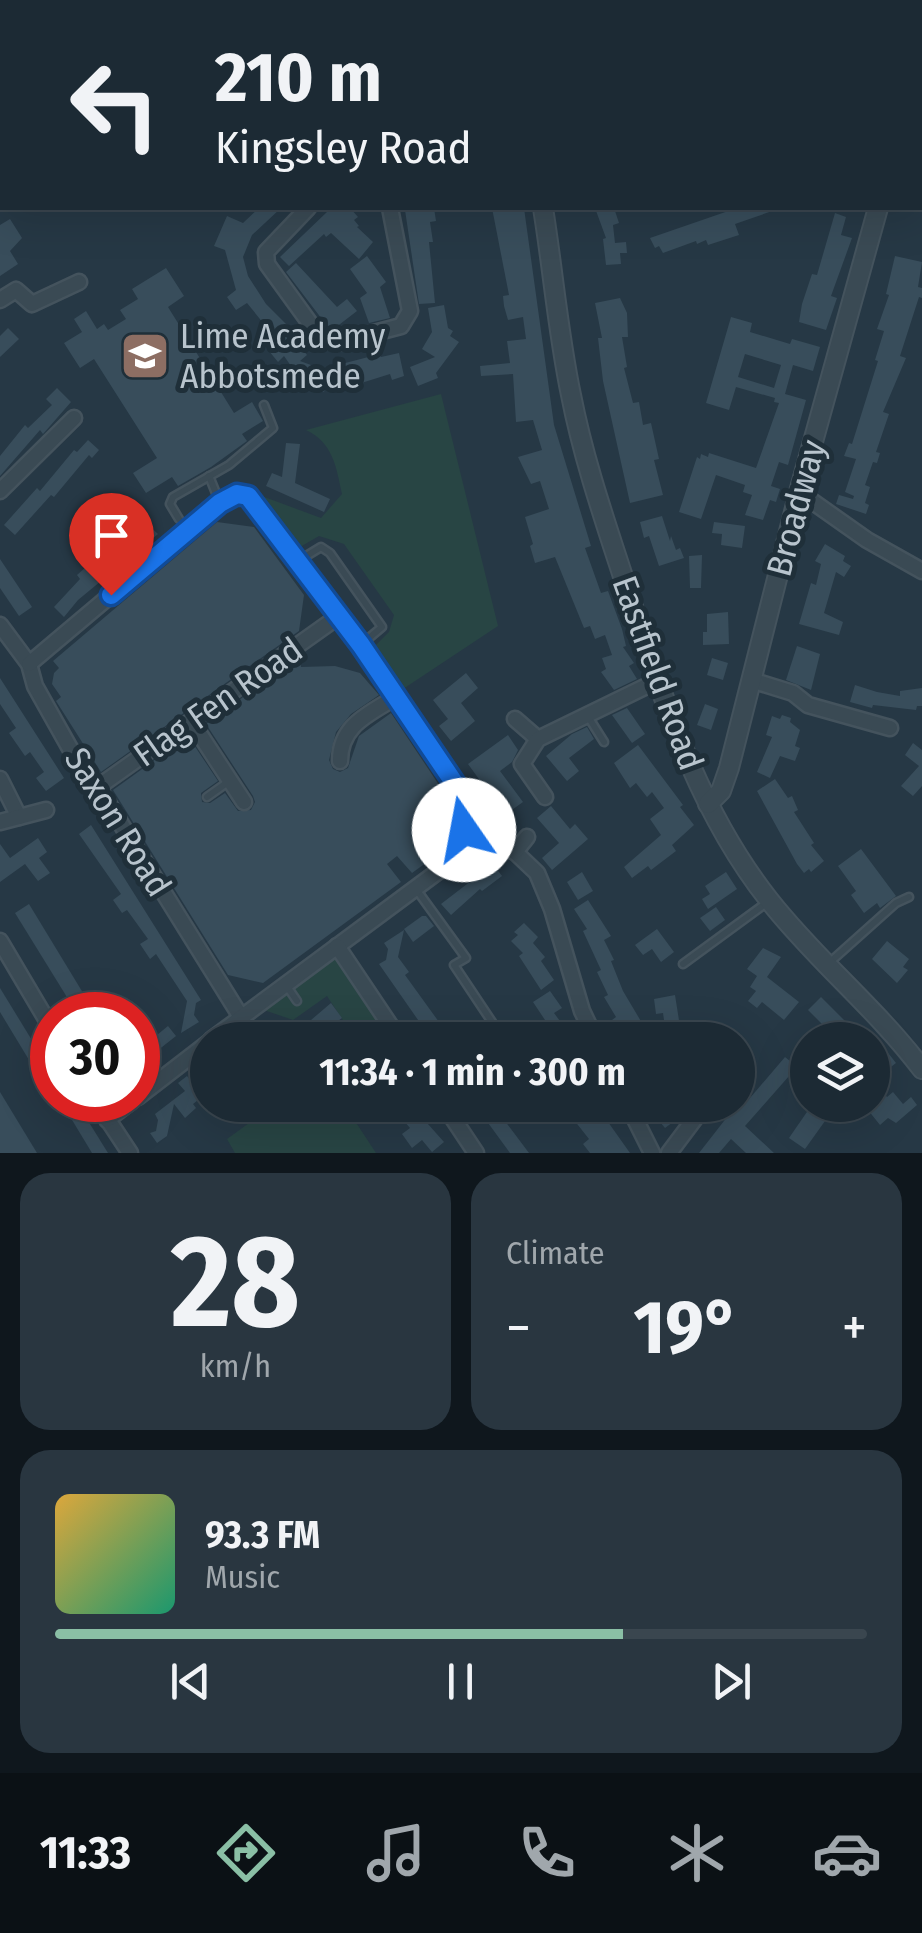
<!DOCTYPE html>
<meta charset="utf-8">
<style>
body{margin:0;font-family:"Fira Sans Condensed",sans-serif;background:#293640;color:#f1f3f6;height:100vh;display:flex;flex-direction:column;font-size:38px;white-space:nowrap}
*{box-sizing:border-box;margin:0}
p{font-size:32px;color:#a0a7ac}
.icon{flex:none;width:55px;height:55px;fill:none;stroke:currentColor;stroke-width:2;stroke-linecap:round;stroke-linejoin:round}
.map{position:relative;height:1153px;overflow:hidden}
.side{display:flex;flex-direction:column;gap:20px;padding:20px;background:#0f171d;flex:1}
.side>*{flex:none}
.top-card{position:absolute;left:0px;top:0px;width:922px;height:210px;box-shadow:0 10px 40px #0002,0 0 0 2px #3a464f;background:#1c2a34;color:#f1f3f6;overflow:hidden}
.fabs{position:absolute;left:790px;top:1022px;display:grid;gap:20px}
.fabs a{display:grid;place-items:center;width:100px;height:100px;border-radius:50%;background:#1c2a34;box-shadow:0 10px 40px #0002,0 0 0 2px #3a464f;font-size:50px}
.speed{position:absolute;left:30px;top:992px;display:flex;gap:20px;font-size:50px;font-weight:700;text-align:center}
.speed>*{display:grid;place-content:center;width:130px;height:130px;border-radius:50%;background:#1c2a34;box-shadow:0 10px 40px #0002,0 0 0 2px #3a464f;line-height:1}
.speed .limit{border:15px solid #d22;background:#fff;color:#111}
.pin{position:absolute;display:grid;place-items:center;width:85px;height:85px;color:#fff;margin:-102px -42px;border-radius:50% 50% 50% 0;rotate:-45deg;box-shadow:0 0 10px #0007}
.pin .icon{rotate:45deg}
.me{position:absolute;width:110px;margin:-55px;rotate:348deg;stroke-linejoin:round;filter:drop-shadow(0 0 8px #0008)}
.turn{display:flex;align-items:center;gap:35px;height:210px;padding:0 50px;font-size:45px}
.turn .icon{width:130px;height:130px;stroke-width:2.5}
.turn b{display:block;font-size:70px;line-height:85px}
.big{font-size:75px;font-weight:700;line-height:1.1}
.side .widget{flex:1;display:flex;flex-direction:column;justify-content:center;gap:15px;min-width:0;padding:0 35px;border-radius:30px;background:#293640}
.side .dial{align-items:center;gap:0}
.dial b{font-size:130px;line-height:1}
.song{display:flex;align-items:center;gap:30px}
.cover{width:120px;height:120px;border-radius:15px;background:linear-gradient(135deg,hsl(40 70% 55%),hsl(160 70% 35%))}
.played{height:10px;border-radius:5px;background:linear-gradient(90deg,#8abfa5 70%,#3a464f 70%)}
.keys{display:flex;justify-content:space-around;direction:ltr}
.heat{display:flex;justify-content:space-between;align-items:center;font-size:55px;direction:ltr}
.side .tiles{flex:1;display:grid;gap:20px;grid-template-columns:1fr 1fr}
.widget:last-child{grid-column:span 2}
.trip{position:absolute;left:190px;top:1022px;width:565px;height:100px;border-radius:50px;background:#1c2a34;box-shadow:0 10px 40px #0002,0 0 0 2px #3a464f;font-weight:700;line-height:100px;text-align:center}
.menu{display:flex;height:160px;justify-content:space-around;align-items:center;background:#0b1115;color:#a0a7ac}
.menu .icon{width:70px;height:70px}
.menu .current{color:#8abfa5}
.menu b{font-size:45px;color:#f1f3f6}
.map>svg:first-child{display:block}
.green{fill:#284544}
.building{fill:#384d5b;fill-rule:evenodd}
.lines{fill:none;stroke-linecap:round;stroke-linejoin:round}
.service-casing{stroke:#44535d;stroke-width:11}
.minor-casing{stroke:#44535d;stroke-width:19}
.tertiary-casing{stroke:#44535d;stroke-width:22}
.service{stroke:#3a4a54;stroke-width:6}
.minor{stroke:#3a4a54;stroke-width:14}
.tertiary{stroke:#3a4a54;stroke-width:18}
.route-casing{stroke:#114b97;stroke-width:25}
.route{stroke:#1a73e8;stroke-width:18}
.labels{text-anchor:middle;stroke-width:10;stroke-linejoin:round;paint-order:stroke}
.poi-label{font-size:35px;fill:#b8c4cd;stroke:#1f2f39;text-anchor:start}
.street-label{font-size:35px;fill:#b8c4cd;stroke:#1f2f39}
</style>
<div class="map">
<svg width="922" height="1153" viewBox="0 0 922 1153">
<rect width="100%" height="100%" fill="#263845"/>
<g class="green">
<path d="M441 394 498 626 403 689 373 648 389 632 394 615 344 544 319 536 300 547 259 495 321 518 342 494C336 466 333 443 306 430Z"/>
<path d="M336 949 398 1040H356L327 996 293 1020 258 1008Z"/>
<path d="M274 1105H359L349 1112 376 1153H235L227 1139Z"/>
</g>
<g class="building">
<path d="M259 208H281L252 235 243 257 248 276 266 304 288 326 285 328 307 355 300 361 322 369 380 354 381 357 399 353 404 376 392 380 390 374 339 390 333 367 324 392 311 387 313 382 298 376 284 356 278 362 269 351 277 340 247 303 236 310 227 297 236 290 225 250 214 246 227 216 243 223Z"/>
<path d="M323 208H350L358 217 354 220 359 226 357 227 373 242 359 259 331 233 326 237 324 234 289 266 280 257 327 212Z"/>
<path d="M434 208 436 221 430 222 433 242H429L435 303 419 304 405 210Z"/>
<path d="M492 208H524L554 425 591 546 585 548 601 593 608 591 622 629 626 646 623 647 634 663 629 666 637 679 614 690 601 672 606 669 602 658 612 655 605 635 595 639 590 626 584 628 555 557 535 563 530 546 533 544 525 517 549 509 540 481 531 484 518 457 542 450 533 420 516 422 513 374 481 376 480 366 510 363 507 341 526 339 523 317 508 320 504 306 503 296 509 295Z"/>
<path d="M595 208H614L619 223 613 225 615 243 626 242 627 253H620L621 264 606 265 603 239 606 238Z"/>
<path d="M737 208 778 209 735 224 739 235 708 245 706 240 697 244 696 241 663 253 659 246 655 248 650 238Z"/>
<path d="M835 213 846 217 841 235 852 238 831 296 837 298 826 330 799 322 802 304 812 274 817 275Z"/>
<path d="M10 219 22 238 10 251 18 264 0 276V225Z"/>
<path d="M367 256 386 282 380 287 390 318 369 323 360 298 367 293 350 269Z"/>
<path d="M895 256 922 262 918 287 922 288V298L919 297 900 356 906 358 883 412 889 414 876 452 880 453 877 463 873 462 865 485 870 487 865 503 869 505 866 514 836 504 839 495 853 499 854 496 845 492 856 459 844 456 849 443 852 444 878 361 875 360 884 331 877 329 889 295 886 294Z"/>
<path d="M296 263 337 307 347 299 357 311 331 331 286 272Z"/>
<path d="M166 268 184 296 168 307 234 413 252 402 263 421 242 434 247 441 211 467 178 486 172 477 146 493 133 473 157 458 94 359 80 368 64 343 82 332 74 319 86 311 97 329 104 324 108 330 126 319 120 310 138 299 132 289Z"/>
<path d="M620 298 627 313 628 337H622L627 367 624 368 633 403 639 402 643 425 651 423 659 459 654 460 663 495 630 503 603 381 598 338H602L595 303Z"/>
<path d="M444 305 448 328 453 331 450 336 459 342 436 373 438 378 418 386 410 367 435 357 422 349 432 332 428 308Z"/>
<path d="M731 317 752 323 750 332 790 344 792 339 820 347 813 371 793 365 785 394 806 400 788 465 779 462 771 486 780 489 776 502 770 500 763 520 745 515 752 495 743 492 745 485 716 475 701 519 679 512 697 457 700 459 701 454 708 457 709 453 756 468 779 403 774 402 775 398 736 387 729 410 706 403ZM745 354 781 365 774 388 738 377Z"/>
<path d="M8 328 19 339 0 357V336Z"/>
<path d="M57 388 71 402 43 434 40 430 0 476V456L25 425 28 428 52 405 46 399Z"/>
<path d="M88 440 99 450 92 458 89 455 54 497 51 495 15 535 4 525 37 488 40 491 74 450 77 452Z"/>
<path d="M286 443 300 444 295 483 330 499 324 512 266 486 272 473 282 477Z"/>
<path d="M662 516 670 541 671 536 676 550 680 548 684 558 659 566 649 536 644 538 640 522Z"/>
<path d="M145 522 158 534 78 600 64 617 54 607 80 579 77 575 86 567 91 573 136 535 134 533Z"/>
<path d="M217 522 254 527 304 595 299 631 101 772 56 701 61 697 52 684 54 673 59 668 53 661Z"/>
<path d="M714 522 745 526 742 548 721 545 722 534 712 533Z"/>
<path d="M825 544 845 556 843 561 851 566 844 577 836 572 824 613 843 622 839 635 799 624 811 583 816 585 821 564 815 561Z"/>
<path d="M702 555 701 588H690L689 556Z"/>
<path d="M0 559 32 607 19 616 0 588Z"/>
<path d="M728 612 729 644 703 645V632H707V614Z"/>
<path d="M797 646 820 654 811 690 786 680Z"/>
<path d="M300 656 301 667 335 666 360 673 379 695 351 714 336 732 329 760 333 769 340 772 348 768 359 736 391 713 447 797 451 819 446 841 430 860 412 873 397 856 387 864 401 882 263 983 228 975 113 790 188 736 218 781 201 793 202 802 210 803 225 793 238 811 251 810 255 802 253 796 206 724Z"/>
<path d="M712 658 728 663 723 680 707 675Z"/>
<path d="M466 673 478 688 461 703 475 721 451 741 439 726 448 719 433 700Z"/>
<path d="M0 678 64 778 46 791 36 778 44 772 30 752 25 756 9 733 16 728 0 704Z"/>
<path d="M855 685 877 692 900 696V691L922 688V706H917L916 710 873 705 872 708 850 702Z"/>
<path d="M705 704 718 709 711 730 697 725Z"/>
<path d="M627 708 645 734 632 743 612 715Z"/>
<path d="M782 715 791 718 790 722 800 730 795 746 800 748 795 761 780 756 770 778 757 772 772 737 766 735 772 716 780 719Z"/>
<path d="M587 727 594 739 569 758 579 771 567 781 546 756 572 734Z"/>
<path d="M508 735 518 750 512 762 500 771 523 802 505 815 468 764Z"/>
<path d="M913 743 922 750V786L913 796 901 786 919 766 905 755Z"/>
<path d="M638 745 683 805 680 807 694 825 672 845 676 851 651 870 648 866 632 878 624 867 661 835 650 819 664 808 652 792 647 797 636 783 630 788 614 763Z"/>
<path d="M775 779 788 798 792 796 798 810 794 812 814 843 811 845 824 861 811 872 809 869 804 873 797 864 757 791Z"/>
<path d="M551 806 570 829 575 824 588 839 552 870 542 858 559 843 537 818Z"/>
<path d="M91 825 201 1000 196 1003 194 1015 199 1022 181 1033 187 1001 156 954 150 959 140 944 148 939 127 910 122 913 113 900 121 894 79 834Z"/>
<path d="M38 838 47 852 39 858 50 873 38 881 25 864 0 882V844L10 858Z"/>
<path d="M861 849 896 896 880 908 877 903 864 913 851 895 856 891 838 866Z"/>
<path d="M493 864 502 876 482 891 480 889 451 915 441 904Z"/>
<path d="M582 872 593 891 578 900 567 882Z"/>
<path d="M726 872 737 889 708 909 702 899 710 894 705 886Z"/>
<path d="M588 900 611 936 604 940 614 960 611 961 623 991 642 1023 632 1028 640 1040H625L612 1020 616 1017 604 997 608 995 597 972 601 970 583 931 587 929 574 909Z"/>
<path d="M29 904 94 1011 88 1015H78L15 913Z"/>
<path d="M716 907 725 920 710 931 700 918Z"/>
<path d="M422 916H426L434 926 413 942 404 929Z"/>
<path d="M524 923 538 937 533 943 545 957 541 961 554 980 541 990 519 956 523 953 511 941 518 935 514 932Z"/>
<path d="M657 929 674 952 661 962 652 949 643 955 635 945Z"/>
<path d="M404 930 398 957 409 972 405 975 452 1040H432L379 964 386 960 388 949 384 943Z"/>
<path d="M887 941 909 959 903 967 908 970 897 983 872 959Z"/>
<path d="M763 948 781 957 767 977 799 1002 784 1020 762 1002 757 1008 748 1001 756 991 750 987 757 976 747 969Z"/>
<path d="M0 988 52 1073V1098L0 1012Z"/>
<path d="M550 991 562 1008 554 1013 574 1040H553L543 1026 547 1023 533 1002Z"/>
<path d="M675 995 681 1033 672 1026 665 1027 663 1013 656 1014 654 999Z"/>
<path d="M821 997 864 1040H838L808 1010Z"/>
<path d="M331 1003 342 1018 312 1040H278L304 1026Z"/>
<path d="M690 1023 712 1040H691L682 1033Z"/>
<path d="M168 1026 176 1036 138 1066V1052L147 1043 144 1039 154 1031 157 1035Z"/>
<path d="M872 1045 881 1052 885 1049 896 1063 874 1080 887 1097 893 1092 903 1104 911 1097 917 1105 896 1123 888 1118 880 1125 868 1110 872 1107Z"/>
<path d="M785 1057 797 1067 745 1126 774 1153H746L731 1139 719 1153H699L731 1112 740 1102 744 1105Z"/>
<path d="M208 1075V1092L193 1104 196 1108 185 1118 174 1104 167 1136 157 1143 150 1133 156 1131 158 1120 155 1114 185 1091 178 1083 187 1076 195 1086Z"/>
<path d="M0 1092 37 1153H0Z"/>
<path d="M60 1100H75L108 1153H92Z"/>
<path d="M411 1105 444 1142 432 1152 422 1140 412 1148 402 1134 410 1128 399 1115Z"/>
<path d="M475 1105H493L529 1153H510Z"/>
<path d="M577 1105H596L630 1153H590L583 1144 589 1139 574 1120 583 1113Z"/>
<path d="M646 1105H668L672 1111 668 1115 673 1122 665 1128Z"/>
<path d="M809 1109 825 1121 805 1149 789 1138Z"/>
</g>
<g class="lines">
<g class="service-casing">
<g id="service">
<path d="M209 476 220 503"/>
<path d="M179 519 170 504 173 497 229 465 273 428 264 405"/>
<path d="M298 561 321 547 330 553 382 627 363 643"/>
<path d="M587 715 604 742"/>
<path d="M207 797 228 782"/>
<path d="M416 889 466 958 454 965 504 1040"/>
<path d="M829 963 896 903 909 897"/>
<path d="M683 964 769 901"/>
<path d="M286 985 297 1001"/>
</g>
</g>
<g class="minor-casing">
<g id="minor">
<path d="M127 0 130 2"/>
<path d="M591 0 592 2"/>
<path d="M47 2 50 0"/>
<path d="M389 2 392 0"/>
<path d="M733 2 736 0"/>
<path d="M0 50 2 47"/>
<path d="M920 129 922 131"/>
<path d="M308 208 266 252 267 264 322 340 336 343 401 326 410 311 390 208"/>
<path d="M0 300 16 290 32 304 79 282"/>
<path d="M0 491 74 418"/>
<path d="M799 492 867 540 922 571"/>
<path d="M0 625 29 664 35 686 81 768 98 787 241 1017"/>
<path d="M29 664 220 503 233 495H245L361 645 455 784C470 823 466 838 440 870L211 1040"/>
<path d="M751 680 793 693 808 705 890 728"/>
<path d="M515 719 538 739"/>
<path d="M191 721 244 802"/>
<path d="M340 761C340 725 369 714 396 697"/>
<path d="M0 779 19 817"/>
<path d="M98 787 339 616"/>
<path d="M545 797 522 764 538 739 657 681"/>
<path d="M0 822 46 810"/>
<path d="M464 830 515 852 537 873 552 909 582 1011 596 1040"/>
<path d="M515 852 527 837"/>
<path d="M0 941 52 1029"/>
<path d="M337 946 400 1040"/>
<path d="M138 1097 208 1043"/>
<path d="M95 1100 130 1153"/>
<path d="M444 1105 476 1153"/>
<path d="M628 1105 652 1153"/>
<path d="M107 1120 133 1100"/>
<path d="M669 1153 705 1105"/>
</g>
</g>
<g class="tertiary-casing">
<g id="tertiary">
<path d="M443 0 444 2"/>
<path d="M920 49 922 41"/>
<path d="M543 208C553 270 558 333 571 395 584 462 607 527 628 592 664 700 697 809 769 900 816 960 876 1008 922 1069"/>
<path d="M708 804 721 791 729 768 799 492 878 208"/>
</g>
</g>
<use href="#service" class="service"/>
<use href="#minor" class="minor"/>
<use href="#tertiary" class="tertiary"/>
</g>
<g class="lines">
<g class="route-casing">
<path id="route" d="M111 595 220 503 237 494 248 496 361 645 455 784 464 809V830"/>
</g>
<use href="#route" class="route"/>
</g>
<defs>
<g id="school-square" transform="scale(2.5)"><rect x="-9" y="-9" width="18" height="18" rx="4" fill="#8d6e63" stroke="#1f2f39"/><path d="M0-5L7-2L0 1L-7-2ZM-4 1L0 2.5L4 1V4Q0 6-4 4Z" fill="#fff"/></g>
</defs>
<g fill-rule="evenodd">
<use href="#school-square" x="145" y="356"/>
</g>
<g class="labels">
<g class="poi-label">
<text x="180" y="348">Lime Academy<tspan x="180" dy="40">Abbotsmede</tspan></text>
</g>
<g class="street-label">
<text transform="translate(796 508) rotate(-75)" y="12">Broadway</text>
<text transform="translate(658 673) rotate(70)" y="12">Eastfield Road</text>
<text transform="translate(218 702) rotate(-35)" y="12">Flag Fen Road</text>
<text transform="translate(118 822) rotate(58)" y="12">Saxon Road</text>
</g>
</g>
</svg>
<div class="fabs">
<a><svg class="icon" aria-label="layers" viewBox="0 0 24 24"><path d="M12 4l9 5-9 5-9-5zM3 14l9 5 9-5"/></svg></a>
</div>
<div class="speed"><div class="limit">30</div></div>
<div class="pin" style="left:111px;top:595px;background:#d93025"><svg class="icon" aria-label="arrive" viewBox="0 0 24 24"><path d="M6 21V4h12l-3 4 3 4H6"/></svg></div>
<svg class="me" style="left:464px;top:830px" viewBox="-20 -20 40 40"><circle r="19" fill="#fff"/><path d="M0-13L10 11 0 6-10 11z" fill="#1a73e8"/></svg>
<div class="trip">11:34 · 1 min · 300 m</div>
<div class="top-card">
<div class="turn"><svg class="icon" aria-label="left" viewBox="0 0 24 24"><path d="M17 20v-9H6M10 6l-5 5 5 5"/></svg><div><b>210 m</b>Kingsley Road</div></div>
</div>
</div>
<section class="side">
<div class="tiles">
<div class="widget dial"><b>28</b><p>km/h</p></div>
<div class="widget"><p>Climate</p>
<div class="heat"><a>−</a><b class="big">19°</b><a>+</a></div>
</div>
<div class="widget">
<div class="song"><i class="cover"></i><div><b>93.3 FM</b><p>Music</p></div></div>
<div class="played"></div>
<div class="keys"><svg class="icon" aria-label="previous" viewBox="0 0 24 24"><path d="M18 5L8 12l10 7zM5 5v14"/></svg><svg class="icon" aria-label="pause" viewBox="0 0 24 24"><path d="M8 5v14M16 5v14"/></svg><svg class="icon" aria-label="next" viewBox="0 0 24 24"><path d="M6 5l10 7-10 7zM19 5v14"/></svg></div>
</div>
</div>
</section>
<nav class="menu">
<b>11:33</b>
<svg class="icon current" aria-label="directions" viewBox="0 0 24 24"><path d="M12 3l9 9-9 9-9-9zM9 14v-3h6M13 9l2 2-2 2"/></svg>
<svg class="icon" aria-label="music" viewBox="0 0 24 24"><path d="M9 18V5l10-2v13"/><circle cx="6" cy="18" r="3"/><circle cx="16" cy="16" r="3"/></svg>
<svg class="icon" aria-label="phone" viewBox="0 0 24 24"><path d="M5 4h4l2 5-3 2q2 4 5 5l2-3 5 2v4C11 20 4 13 5 4z"/></svg>
<svg class="icon" aria-label="climate" viewBox="0 0 24 24"><path d="M12 3v18M4 7l16 10M4 17L20 7"/></svg>
<svg class="icon" aria-label="car" viewBox="0 0 24 24"><path d="M5 17H2v-5l4-1 3-4h7l3 4 3 1v5h-3M9 17h6M6 11h13"/><circle cx="7" cy="17" r="2"/><circle cx="17" cy="17" r="2"/></svg>
</nav>
